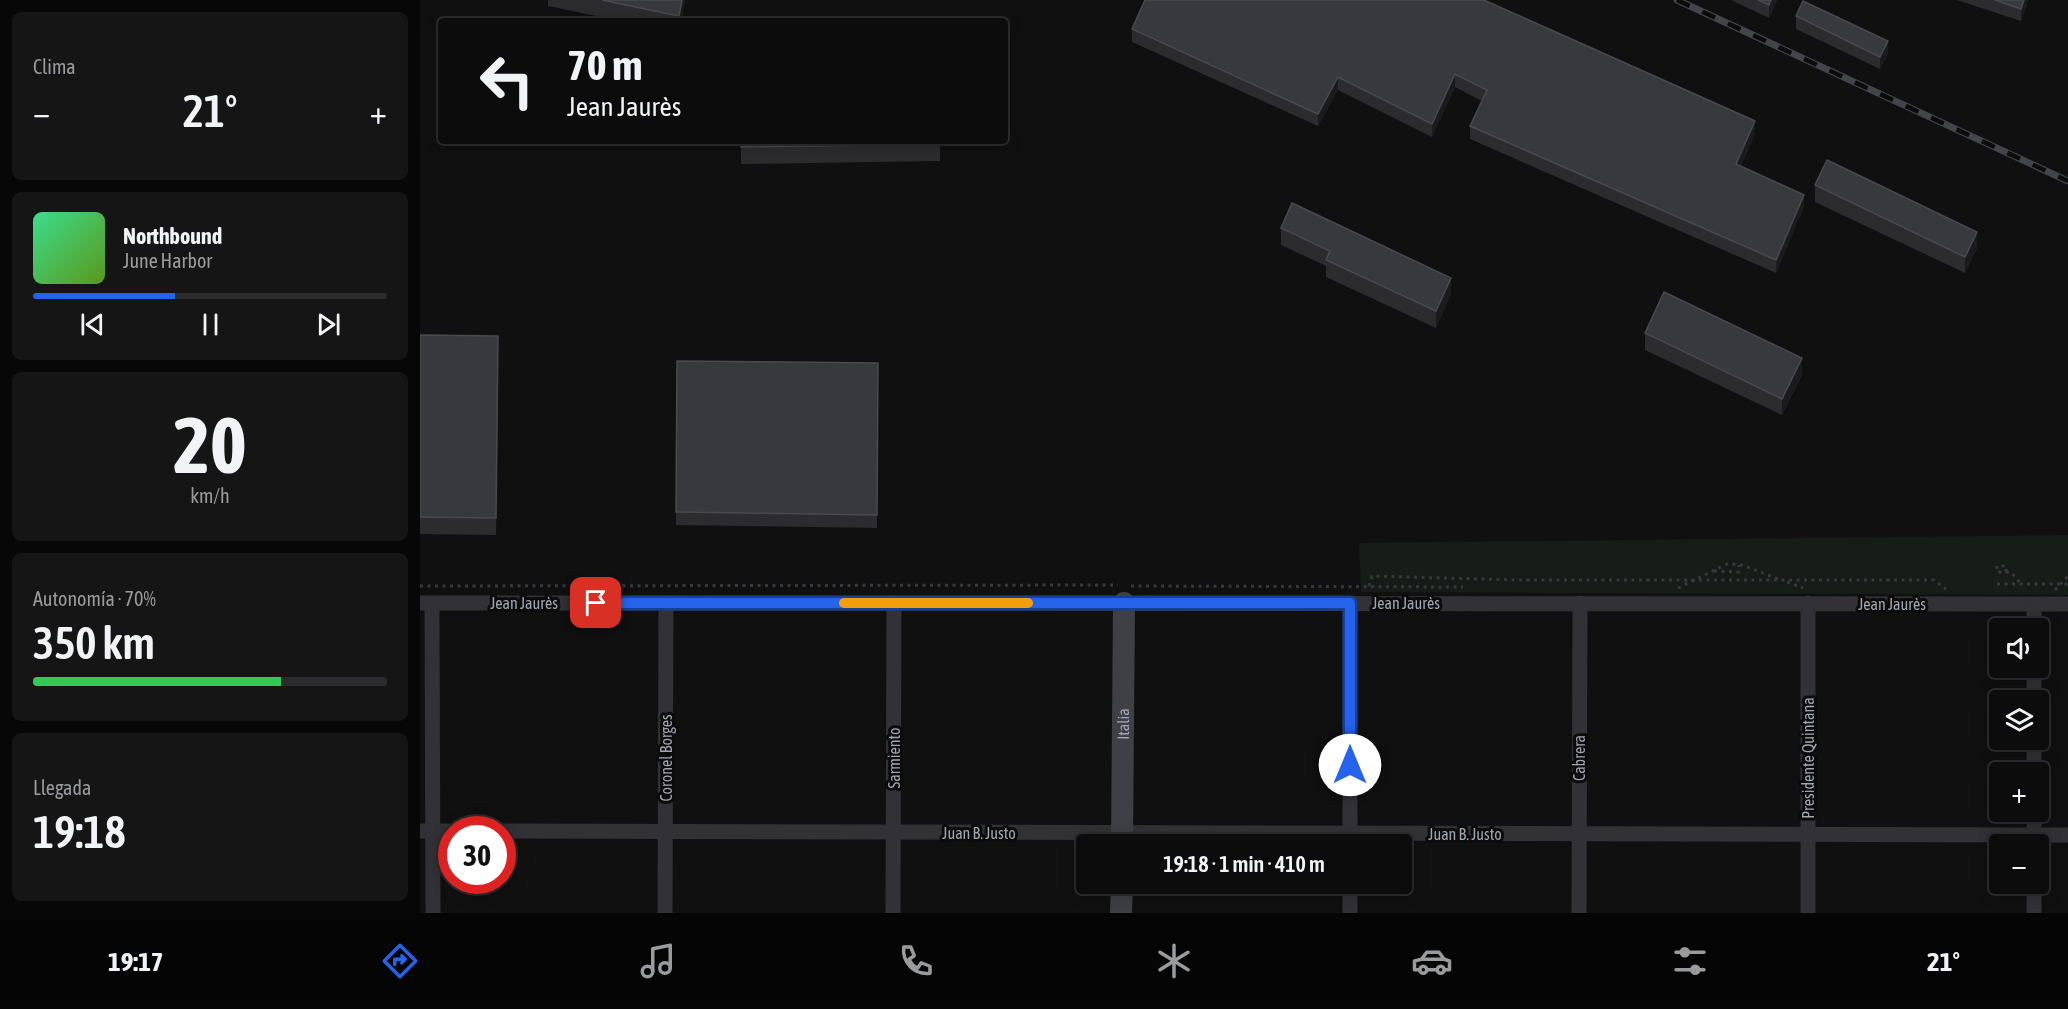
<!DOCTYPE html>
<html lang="es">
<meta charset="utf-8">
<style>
body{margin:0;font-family:"Asap Condensed",sans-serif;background:#151516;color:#f1f3f6;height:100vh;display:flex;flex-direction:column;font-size:22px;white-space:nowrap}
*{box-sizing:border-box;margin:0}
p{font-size:20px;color:#9a9b9d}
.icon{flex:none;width:33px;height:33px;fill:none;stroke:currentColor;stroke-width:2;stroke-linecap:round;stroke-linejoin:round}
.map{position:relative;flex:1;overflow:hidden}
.side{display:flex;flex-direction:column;gap:12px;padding:12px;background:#070707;width:420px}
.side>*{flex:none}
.banner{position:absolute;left:18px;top:18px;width:570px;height:126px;border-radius:6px;box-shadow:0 3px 15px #0003,0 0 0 2px #2c2c2e;background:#0c0c0d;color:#f1f3f6;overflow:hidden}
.controls{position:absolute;left:1569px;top:618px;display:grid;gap:12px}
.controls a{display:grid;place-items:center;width:60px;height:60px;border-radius:6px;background:#0c0c0d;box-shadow:0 3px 15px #0003,0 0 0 2px #2c2c2e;font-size:30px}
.speed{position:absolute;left:18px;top:816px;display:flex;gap:12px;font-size:30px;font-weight:700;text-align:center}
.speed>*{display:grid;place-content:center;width:78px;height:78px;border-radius:50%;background:#0c0c0d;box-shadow:0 3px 15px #0003,0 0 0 2px #2c2c2e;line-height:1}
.speed .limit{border:9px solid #d22;background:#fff;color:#111}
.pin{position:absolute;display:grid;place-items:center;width:51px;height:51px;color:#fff;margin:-26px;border-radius:12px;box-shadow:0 3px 9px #0006}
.me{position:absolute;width:66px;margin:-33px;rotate:0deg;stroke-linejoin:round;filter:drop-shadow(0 0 4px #0008)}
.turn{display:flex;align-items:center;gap:21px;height:126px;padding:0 30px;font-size:27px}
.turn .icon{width:78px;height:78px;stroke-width:2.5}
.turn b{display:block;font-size:42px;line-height:51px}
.big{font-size:45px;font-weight:600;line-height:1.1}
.side .widget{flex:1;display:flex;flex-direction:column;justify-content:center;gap:9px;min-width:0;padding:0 21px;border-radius:9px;background:#151516}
.side .dial{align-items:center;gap:0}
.dial b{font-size:78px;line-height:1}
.song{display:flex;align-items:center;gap:18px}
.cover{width:72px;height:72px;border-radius:9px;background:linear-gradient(135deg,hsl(150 70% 55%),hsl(90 70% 35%))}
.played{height:6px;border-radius:3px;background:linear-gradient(90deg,#2563eb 40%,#2c2c2e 40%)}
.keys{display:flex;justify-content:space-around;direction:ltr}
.heat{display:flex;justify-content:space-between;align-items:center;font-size:33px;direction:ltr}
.charge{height:9px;border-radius:4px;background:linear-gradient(90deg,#34c759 70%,#2c2c2e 0)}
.trip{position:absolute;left:656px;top:834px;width:336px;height:60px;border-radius:6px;background:#0c0c0d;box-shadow:0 3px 15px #0003,0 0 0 2px #2c2c2e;font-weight:600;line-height:60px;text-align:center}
.tabs{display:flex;height:96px;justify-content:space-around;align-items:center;background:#050505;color:#9a9b9d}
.tabs .icon{width:42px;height:42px}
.tabs .active{color:#2563eb}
.tabs b{font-size:27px;color:#f1f3f6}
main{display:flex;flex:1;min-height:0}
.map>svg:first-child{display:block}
.green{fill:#161c17}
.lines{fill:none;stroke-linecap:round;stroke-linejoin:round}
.path{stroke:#37383d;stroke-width:3;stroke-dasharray:3 4.5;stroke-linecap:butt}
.street{stroke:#313136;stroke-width:15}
.secondary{stroke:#3f4046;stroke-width:22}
.rail-casing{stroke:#43454b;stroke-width:7}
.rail{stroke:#0b0b0c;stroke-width:4.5;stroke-dasharray:14;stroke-linecap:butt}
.wall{fill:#2c2c2f}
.shaded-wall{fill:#1b1b1d}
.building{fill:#38393d;stroke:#484a4f;stroke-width:1.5}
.route-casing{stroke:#184099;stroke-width:15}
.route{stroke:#2563eb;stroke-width:10}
.slow{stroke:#f59e0b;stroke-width:10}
.labels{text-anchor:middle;stroke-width:6;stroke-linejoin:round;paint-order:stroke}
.street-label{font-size:16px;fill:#a0a6b2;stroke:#0b0b0c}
</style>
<main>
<section class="side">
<div class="widget"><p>Clima</p>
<div class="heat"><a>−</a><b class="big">21°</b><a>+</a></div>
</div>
<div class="widget">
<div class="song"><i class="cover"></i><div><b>Northbound</b><p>June Harbor</p></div></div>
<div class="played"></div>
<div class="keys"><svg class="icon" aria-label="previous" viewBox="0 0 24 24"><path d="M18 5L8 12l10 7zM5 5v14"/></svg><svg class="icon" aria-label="pause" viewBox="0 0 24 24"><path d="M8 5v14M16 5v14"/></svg><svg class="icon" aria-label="next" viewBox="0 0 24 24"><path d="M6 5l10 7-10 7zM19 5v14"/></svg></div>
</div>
<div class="widget dial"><b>20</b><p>km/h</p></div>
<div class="widget"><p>Autonomía · 70%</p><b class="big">350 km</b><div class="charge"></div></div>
<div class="widget"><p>Llegada</p><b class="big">19:18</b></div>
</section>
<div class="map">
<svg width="1648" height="913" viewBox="0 0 1648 913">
<rect width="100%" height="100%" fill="#101011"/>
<path class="green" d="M1648 535V595L941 592 939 543Z"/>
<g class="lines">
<g class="path">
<path d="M1294 571 1319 572V565"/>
<path d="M1586 572V566H1577V572H1591L1601 584"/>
<path d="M1367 582 1383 588"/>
<path d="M1577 584H1648"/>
<path d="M0 586 698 585"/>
<path d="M711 586 1043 587"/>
<path d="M949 586 952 576 1098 580H1514L1526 589"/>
<path d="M1258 588 1307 564 1322 565 1361 580"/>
<path d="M1635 590 1648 576"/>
</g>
<g class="street">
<path d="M0 603 1648 604"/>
<path d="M12 603 13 913"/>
<path d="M1614 604V628"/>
<path d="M1614 668V700"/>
<path d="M1614 740V772"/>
<path d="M1614 812V844"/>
<path d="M0 831H32"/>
<path d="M82 831 1648 835"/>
<path d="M930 844V604"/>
<path d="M245 913 246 603"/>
<path d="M473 913 474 603"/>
<path d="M930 913V884"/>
<path d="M1159 913 1160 603"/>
<path d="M1388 913V603"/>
<path d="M1614 913V884"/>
</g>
<g class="secondary">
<path id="s1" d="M702 844 704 603"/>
<path d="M701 913 702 884"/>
</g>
<g class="rail-casing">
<path id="rail" d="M1257 0 1648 181"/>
</g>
<use href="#rail" class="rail"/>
</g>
<g class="wall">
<path d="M128 0H265L261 21H201L128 6Z"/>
<path d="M725 0 1335 134 1321 166 1384 207 1356 273 1050 139V126L1062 101 1035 87 1012 137 918 90 898 126 712 42V29Z"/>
<path d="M1311 0H1357L1349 18Z"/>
<path d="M1537 0H1608L1601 21Z"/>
<path d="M1376 16 1468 54 1460 69 1376 29Z"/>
<path d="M321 141H520V161L321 164Z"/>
<path d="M1395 185 1557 248 1545 273 1395 202Z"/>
<path d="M861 228 1031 294 1016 328 906 277V266L861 245Z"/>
<path d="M1225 333 1382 375 1362 415 1225 350Z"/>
<path d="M0 335 78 336 76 535 0 534Z"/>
<path d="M257 361 458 363 457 528 256 525Z"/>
</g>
<g class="shaded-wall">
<path d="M262 0H265L261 21H259V16Z"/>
<path d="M1351 0H1357L1349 18V5Z"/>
<path d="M1604 0H1608L1601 21V9Z"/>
<path d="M1468 41V54L1460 69V57Z"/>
<path d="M1035 74V87L1012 137V124Z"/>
<path d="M918 77V90L898 126V114Z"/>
<path d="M1335 121V134L1316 177V164Z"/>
<path d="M1384 195V207L1356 273V260Z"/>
<path d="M1557 232V248L1545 273V257Z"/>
<path d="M1031 278V294L1016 328V311Z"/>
<path d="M1382 358V375L1362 415V399Z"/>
</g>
<g class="building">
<path d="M182 0H262L259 16Z"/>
<path d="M725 0H1064L1335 121 1316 164 1384 195 1356 260 1050 126 1067 90 1035 74 1012 124 918 77 898 114 712 29Z"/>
<path d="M1338 0H1351L1349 5Z"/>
<path d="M1575 0H1604L1601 9Z"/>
<path d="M1383 1 1468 41 1460 57 1376 16Z"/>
<path d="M321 141H520V144L321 147Z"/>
<path d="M1407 160 1557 232 1545 257 1395 185Z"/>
<path d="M872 203 1031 278 1016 311 906 260 910 251 861 228Z"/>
<path d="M1244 292 1382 358 1362 399 1225 333Z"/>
<path d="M0 335 78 336 76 518 0 517Z"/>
<path d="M257 361 458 363 457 515 256 512Z"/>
</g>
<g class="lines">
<g class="route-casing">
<path id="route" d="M176 603H930V765"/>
</g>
<use href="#route" class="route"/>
<path class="slow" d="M424 603H608"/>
</g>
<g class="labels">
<g class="street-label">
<text x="104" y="609">Jean Jaurès</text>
<text x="986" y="609">Jean Jaurès</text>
<text x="1472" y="610">Jean Jaurès</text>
<text dy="6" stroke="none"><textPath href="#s1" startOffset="120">Italia</textPath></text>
<text transform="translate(246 758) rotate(-90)" y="6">Coronel Borges</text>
<text transform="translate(474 758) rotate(-90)" y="6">Sarmiento</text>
<text transform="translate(1159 758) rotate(-90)" y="6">Cabrera</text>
<text transform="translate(1388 758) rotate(-90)" y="6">Presidente Quintana</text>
<text x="559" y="839">Juan B. Justo</text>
<text x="1045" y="840">Juan B. Justo</text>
</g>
</g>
</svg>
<div class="controls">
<a><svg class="icon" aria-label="sound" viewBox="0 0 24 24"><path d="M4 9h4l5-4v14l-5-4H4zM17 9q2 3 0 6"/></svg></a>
<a><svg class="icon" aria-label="layers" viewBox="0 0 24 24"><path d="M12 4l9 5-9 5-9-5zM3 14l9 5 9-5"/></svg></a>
<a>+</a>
<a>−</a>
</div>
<div class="speed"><div class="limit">30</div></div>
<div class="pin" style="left:176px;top:603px;background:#d93025"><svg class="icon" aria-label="arrive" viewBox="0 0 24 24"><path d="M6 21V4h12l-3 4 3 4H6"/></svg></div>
<svg class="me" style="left:930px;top:765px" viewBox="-20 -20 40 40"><circle r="19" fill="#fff"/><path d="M0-13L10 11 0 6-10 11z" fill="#2563eb"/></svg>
<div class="trip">19:18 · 1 min · 410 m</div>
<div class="banner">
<div class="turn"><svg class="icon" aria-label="left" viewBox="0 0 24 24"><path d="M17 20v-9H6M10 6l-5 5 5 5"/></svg><div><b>70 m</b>Jean Jaurès</div></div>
</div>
</div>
</main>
<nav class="tabs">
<b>19:17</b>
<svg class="icon active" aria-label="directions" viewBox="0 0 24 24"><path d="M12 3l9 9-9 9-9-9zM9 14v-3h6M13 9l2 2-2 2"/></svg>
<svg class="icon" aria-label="music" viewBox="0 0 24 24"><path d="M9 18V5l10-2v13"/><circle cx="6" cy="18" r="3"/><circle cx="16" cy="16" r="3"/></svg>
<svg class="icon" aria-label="phone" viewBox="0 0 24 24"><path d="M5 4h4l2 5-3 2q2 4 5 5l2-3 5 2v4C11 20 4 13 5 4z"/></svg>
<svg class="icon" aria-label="climate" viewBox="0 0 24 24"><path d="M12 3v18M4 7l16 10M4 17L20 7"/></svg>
<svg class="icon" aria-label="car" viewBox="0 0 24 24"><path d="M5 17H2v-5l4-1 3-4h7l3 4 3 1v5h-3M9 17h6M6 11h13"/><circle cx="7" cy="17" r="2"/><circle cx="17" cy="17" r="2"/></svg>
<svg class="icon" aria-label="filters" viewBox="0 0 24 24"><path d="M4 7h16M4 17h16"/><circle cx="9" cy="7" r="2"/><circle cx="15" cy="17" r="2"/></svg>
<b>21°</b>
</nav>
